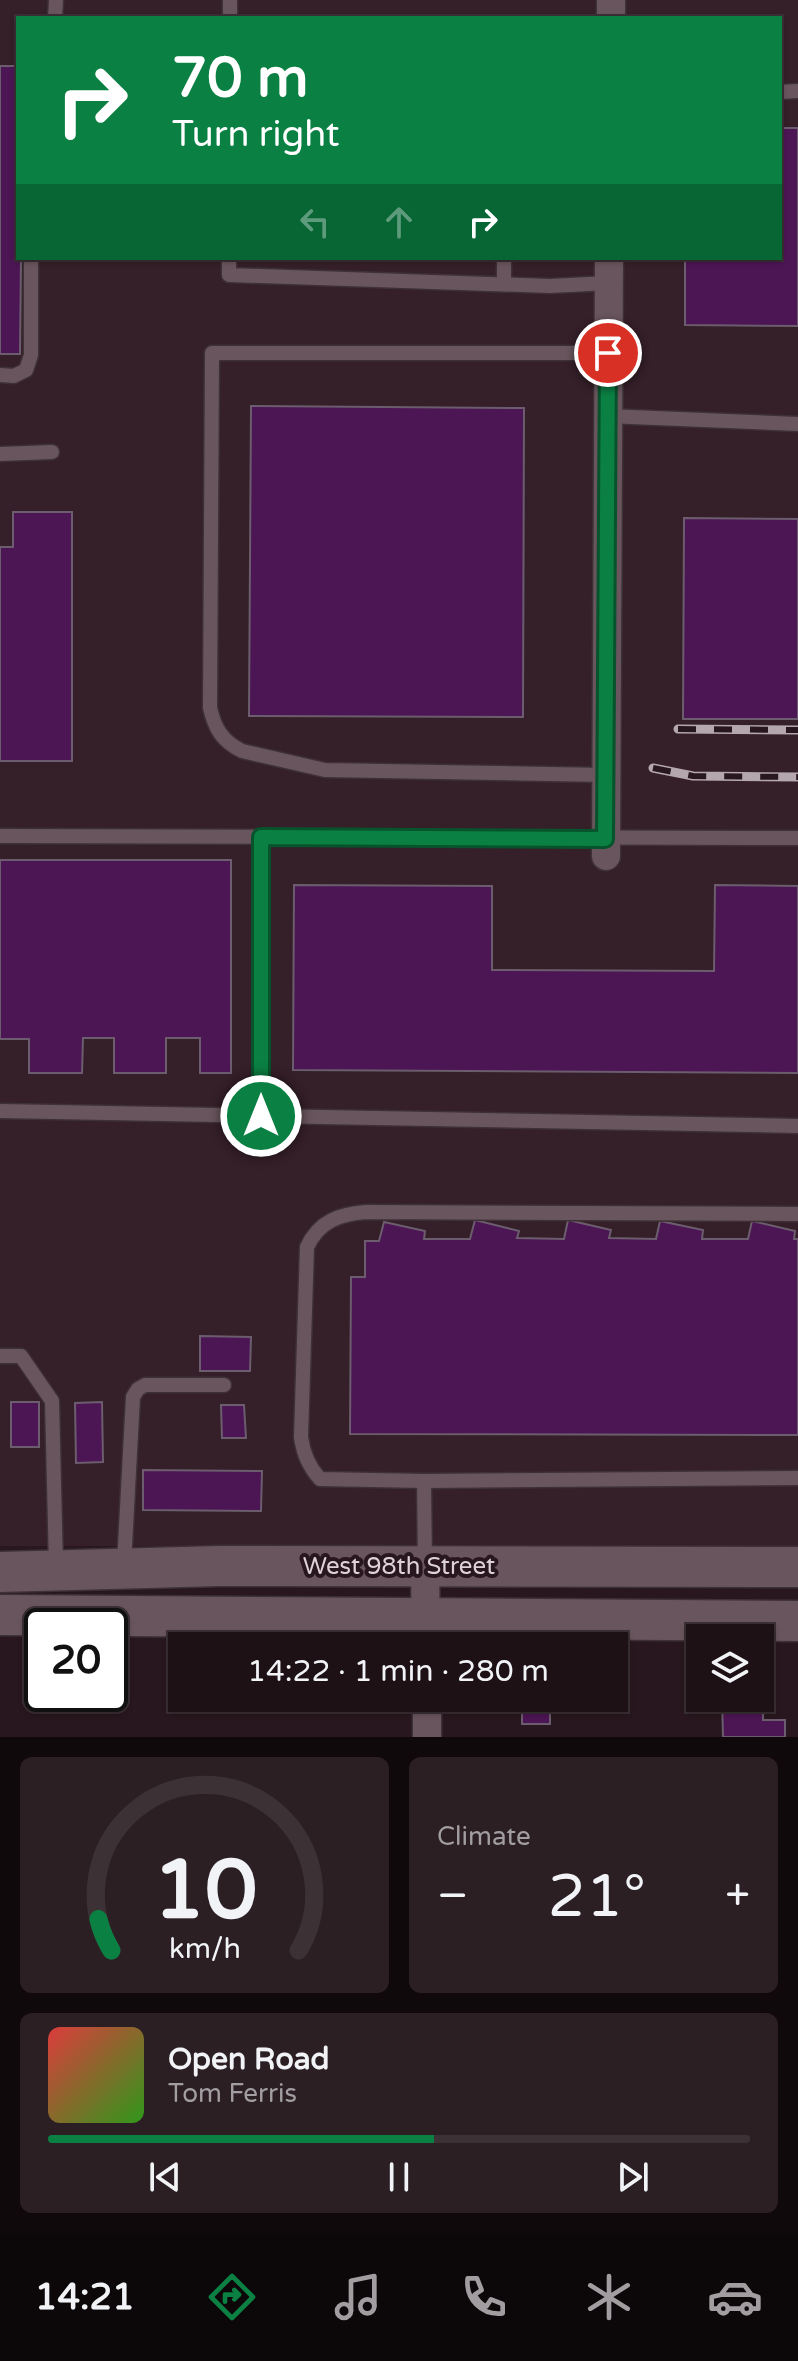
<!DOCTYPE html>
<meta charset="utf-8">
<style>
body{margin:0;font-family:"Varela Round",sans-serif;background:#2b1f23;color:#f1f3f6;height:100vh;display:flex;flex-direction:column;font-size:30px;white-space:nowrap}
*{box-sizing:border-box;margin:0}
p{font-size:26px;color:#a19da1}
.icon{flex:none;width:44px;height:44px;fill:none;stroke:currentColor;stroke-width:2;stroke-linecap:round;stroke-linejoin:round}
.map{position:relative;height:1737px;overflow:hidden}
.drawer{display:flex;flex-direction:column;gap:20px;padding:20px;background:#10090c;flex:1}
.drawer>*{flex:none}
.hud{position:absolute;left:16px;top:16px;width:766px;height:244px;border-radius:0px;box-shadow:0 2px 6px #0004,0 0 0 2px #3c3135;background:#0b8043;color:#fff;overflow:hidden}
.fabs{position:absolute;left:686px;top:1624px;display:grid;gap:16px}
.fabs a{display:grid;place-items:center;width:88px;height:88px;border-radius:0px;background:#1e1116;box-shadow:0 2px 6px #0004,0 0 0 2px #3c3135;font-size:40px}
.speed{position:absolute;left:24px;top:1608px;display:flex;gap:16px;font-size:40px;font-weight:700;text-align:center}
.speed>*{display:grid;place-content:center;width:104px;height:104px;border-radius:50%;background:#1e1116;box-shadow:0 2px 6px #0004,0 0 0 2px #3c3135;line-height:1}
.speed .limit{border:4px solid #111;border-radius:12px;background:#fff;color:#111}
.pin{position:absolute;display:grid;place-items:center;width:68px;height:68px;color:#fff;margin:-34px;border:4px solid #fff;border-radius:50%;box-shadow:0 2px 8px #0007}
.me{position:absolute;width:88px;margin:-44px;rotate:0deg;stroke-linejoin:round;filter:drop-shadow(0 0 6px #0008)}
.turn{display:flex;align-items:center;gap:28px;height:168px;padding:0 24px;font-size:36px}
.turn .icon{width:104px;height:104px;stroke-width:2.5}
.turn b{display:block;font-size:56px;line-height:68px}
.lanes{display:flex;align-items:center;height:76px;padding:0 24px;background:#0003;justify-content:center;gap:40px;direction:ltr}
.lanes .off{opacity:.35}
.big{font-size:60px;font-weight:600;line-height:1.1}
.drawer .widget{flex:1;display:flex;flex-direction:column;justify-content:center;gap:12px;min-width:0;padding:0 28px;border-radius:12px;background:#2b1f23}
.drawer .dial{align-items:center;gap:0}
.dial svg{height:208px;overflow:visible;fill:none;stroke:#3c3135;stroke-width:7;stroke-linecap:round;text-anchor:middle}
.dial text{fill:#f1f3f6;stroke:none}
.song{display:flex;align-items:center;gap:24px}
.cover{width:96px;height:96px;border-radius:12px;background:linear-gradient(135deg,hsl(0 70% 55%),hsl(110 70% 35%))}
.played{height:8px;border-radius:4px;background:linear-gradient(90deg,#0b8043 55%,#3c3135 55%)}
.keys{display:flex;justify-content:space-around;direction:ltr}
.heat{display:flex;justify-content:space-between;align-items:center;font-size:44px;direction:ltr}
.drawer .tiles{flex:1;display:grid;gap:20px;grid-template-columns:1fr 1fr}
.widget:last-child{grid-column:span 2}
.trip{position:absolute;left:168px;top:1632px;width:460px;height:80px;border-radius:0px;background:#1e1116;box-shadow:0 2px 6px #0004,0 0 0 2px #3c3135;font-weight:600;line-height:80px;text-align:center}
.tab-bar{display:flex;height:128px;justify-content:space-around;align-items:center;background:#0c0709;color:#a19da1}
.tab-bar .icon{width:56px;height:56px}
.tab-bar .on{color:#0b8043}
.tab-bar b{font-size:36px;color:#f1f3f6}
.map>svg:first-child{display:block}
.built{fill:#351f29;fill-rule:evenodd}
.building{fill:#4c1554;stroke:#6b5d6d;stroke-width:2}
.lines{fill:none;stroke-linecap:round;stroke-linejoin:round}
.lane-casing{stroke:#3d3136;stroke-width:17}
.street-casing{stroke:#3d3136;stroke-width:31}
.secondary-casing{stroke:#3d3136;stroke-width:43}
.lane{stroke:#69555d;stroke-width:14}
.street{stroke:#69555d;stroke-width:28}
.secondary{stroke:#69555d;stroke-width:40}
.rail-casing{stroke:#b4a7ad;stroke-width:9}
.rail{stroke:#28171e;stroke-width:6;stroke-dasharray:18;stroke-linecap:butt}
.route-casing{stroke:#07532c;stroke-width:20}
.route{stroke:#0b8043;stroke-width:14}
.labels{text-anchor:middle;stroke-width:8;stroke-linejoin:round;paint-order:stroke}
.street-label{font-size:24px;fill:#ded2d7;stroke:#28171e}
</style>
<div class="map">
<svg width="798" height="1737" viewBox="0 0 798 1737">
<rect width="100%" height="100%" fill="#28171e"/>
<path class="built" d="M0 0H798V1547L0 1546ZM18 18H780V258H18Z"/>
<g class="building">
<path d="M0 66H18V258H21L20 354H0Z"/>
<path d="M780 128H798V326L685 325V258H780Z"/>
<path d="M251 406 524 408 523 717 249 716Z"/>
<path d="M13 512H72V761H0V547H13Z"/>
<path d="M684 518 798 519V719H683Z"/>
<path d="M0 860H231V1073H200V1038H166V1073H114V1038H83L82 1073H29V1039H0Z"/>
<path d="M294 885 492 886V970L714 971 715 885 798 886V1073L293 1070Z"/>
<path d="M475 1220 519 1231 517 1238 564 1239 568 1220 611 1230 609 1238 656 1239 660 1221 703 1230 702 1239H748L752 1221 795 1231 794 1239H798V1435L350 1434 351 1277H365V1241H379L384 1222 425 1231 424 1239H470Z"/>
<path d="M200 1336 251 1337 250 1371H200Z"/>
<rect x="11" y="1402" width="28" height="45"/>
<path d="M102 1402 103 1462 76 1463 75 1403Z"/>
<path d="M221 1405H244L246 1438H222Z"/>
<path d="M143 1470 262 1471 261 1511 143 1510Z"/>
<path d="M760 1693H763V1720H785V1737H723L722 1698H760Z"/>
<path d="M550 1706V1724H522V1707Z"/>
</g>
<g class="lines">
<g class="lane-casing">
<g id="lane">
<path d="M55 18 56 0"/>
<path d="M230 18V0"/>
<path d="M780 92 798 91"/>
<path d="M229 258V275L550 286 609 283"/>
<path d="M504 258V284"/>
<path d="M0 375 14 376 26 370 31 355V258"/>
<path d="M607 416 798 424"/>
<path d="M0 454 52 452"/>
<path d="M605 775 325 770 242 751C222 741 215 729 210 708L212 353H608"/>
<path d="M0 836 798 838"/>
<path d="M261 837V1116"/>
<path d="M0 1111 798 1126"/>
<path d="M798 1214 366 1212C340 1214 319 1221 307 1247L301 1437C303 1453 309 1467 320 1479L424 1481 798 1478"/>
<path d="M0 1356H21L52 1401 56 1566"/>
<path d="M424 1481 425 1565"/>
<path d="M124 1564 133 1397 138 1389 145 1385H224"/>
</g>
</g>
<g class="street-casing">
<g id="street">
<path d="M611 18V0"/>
<path d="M606 856 609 258"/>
<path d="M425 1566 426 1646"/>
<path d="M427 1698V1737"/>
</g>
</g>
<g class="secondary-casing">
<g id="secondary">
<path d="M0 1572 220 1566 798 1567"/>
<path d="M0 1615 798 1621"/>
</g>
</g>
<use href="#lane" class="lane"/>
<use href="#street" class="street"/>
<use href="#secondary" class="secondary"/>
<g class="rail-casing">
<g id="rail">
<path d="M678 729 798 730"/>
<path d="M653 768 693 776 798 777"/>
</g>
</g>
<use href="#rail" class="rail"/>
</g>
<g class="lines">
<g class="route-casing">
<path id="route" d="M261 1116V837L605 839 608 353"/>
</g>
<use href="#route" class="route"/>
</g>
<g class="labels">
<g class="street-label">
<text x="399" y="1574">West 98th Street</text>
</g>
</g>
</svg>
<div class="fabs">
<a><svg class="icon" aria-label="layers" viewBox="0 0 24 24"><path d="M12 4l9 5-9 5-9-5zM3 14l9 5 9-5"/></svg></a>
</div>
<div class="speed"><div class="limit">20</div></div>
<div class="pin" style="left:608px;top:353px;background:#d93025"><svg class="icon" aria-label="arrive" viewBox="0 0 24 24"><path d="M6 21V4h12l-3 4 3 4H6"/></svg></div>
<svg class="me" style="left:261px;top:1116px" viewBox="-20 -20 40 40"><circle r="17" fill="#0b8043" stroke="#fff" stroke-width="3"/><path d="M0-11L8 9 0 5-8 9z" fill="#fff"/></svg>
<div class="trip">14:22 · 1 min · 280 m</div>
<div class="hud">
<div class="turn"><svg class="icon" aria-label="right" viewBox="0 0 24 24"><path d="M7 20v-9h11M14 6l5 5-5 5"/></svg><div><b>70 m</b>Turn right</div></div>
<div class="lanes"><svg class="icon off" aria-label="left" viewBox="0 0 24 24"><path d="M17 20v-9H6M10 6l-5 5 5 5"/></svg><svg class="icon off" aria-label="ahead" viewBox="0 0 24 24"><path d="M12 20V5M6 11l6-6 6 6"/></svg><svg class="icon" aria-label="right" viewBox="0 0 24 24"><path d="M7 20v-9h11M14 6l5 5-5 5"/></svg></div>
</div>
</div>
<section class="drawer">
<div class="tiles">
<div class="widget dial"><svg viewBox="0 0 100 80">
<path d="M14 69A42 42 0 1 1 86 69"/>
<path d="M14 69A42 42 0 0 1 9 57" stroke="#0b8043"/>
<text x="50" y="56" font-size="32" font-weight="700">10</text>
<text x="50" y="72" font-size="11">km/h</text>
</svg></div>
<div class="widget"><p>Climate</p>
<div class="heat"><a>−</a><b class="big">21°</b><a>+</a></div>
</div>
<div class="widget">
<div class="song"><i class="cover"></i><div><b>Open Road</b><p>Tom Ferris</p></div></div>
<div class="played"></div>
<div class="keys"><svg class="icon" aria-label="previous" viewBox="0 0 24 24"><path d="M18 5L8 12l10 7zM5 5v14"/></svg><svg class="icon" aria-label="pause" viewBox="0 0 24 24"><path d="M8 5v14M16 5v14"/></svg><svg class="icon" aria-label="next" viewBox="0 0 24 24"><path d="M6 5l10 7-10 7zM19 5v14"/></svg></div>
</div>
</div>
</section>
<nav class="tab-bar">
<b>14:21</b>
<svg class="icon on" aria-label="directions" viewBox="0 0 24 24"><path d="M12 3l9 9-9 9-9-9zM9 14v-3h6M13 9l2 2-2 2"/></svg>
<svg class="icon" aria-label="music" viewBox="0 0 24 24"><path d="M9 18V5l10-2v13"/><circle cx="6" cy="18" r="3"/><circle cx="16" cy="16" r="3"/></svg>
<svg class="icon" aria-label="phone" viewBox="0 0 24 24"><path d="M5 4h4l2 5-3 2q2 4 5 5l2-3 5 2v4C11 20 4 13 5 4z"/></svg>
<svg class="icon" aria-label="climate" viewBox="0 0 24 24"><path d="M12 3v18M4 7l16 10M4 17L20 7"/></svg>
<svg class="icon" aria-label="car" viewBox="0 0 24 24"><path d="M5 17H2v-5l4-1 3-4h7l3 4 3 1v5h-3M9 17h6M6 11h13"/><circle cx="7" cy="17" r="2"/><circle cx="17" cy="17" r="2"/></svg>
</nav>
